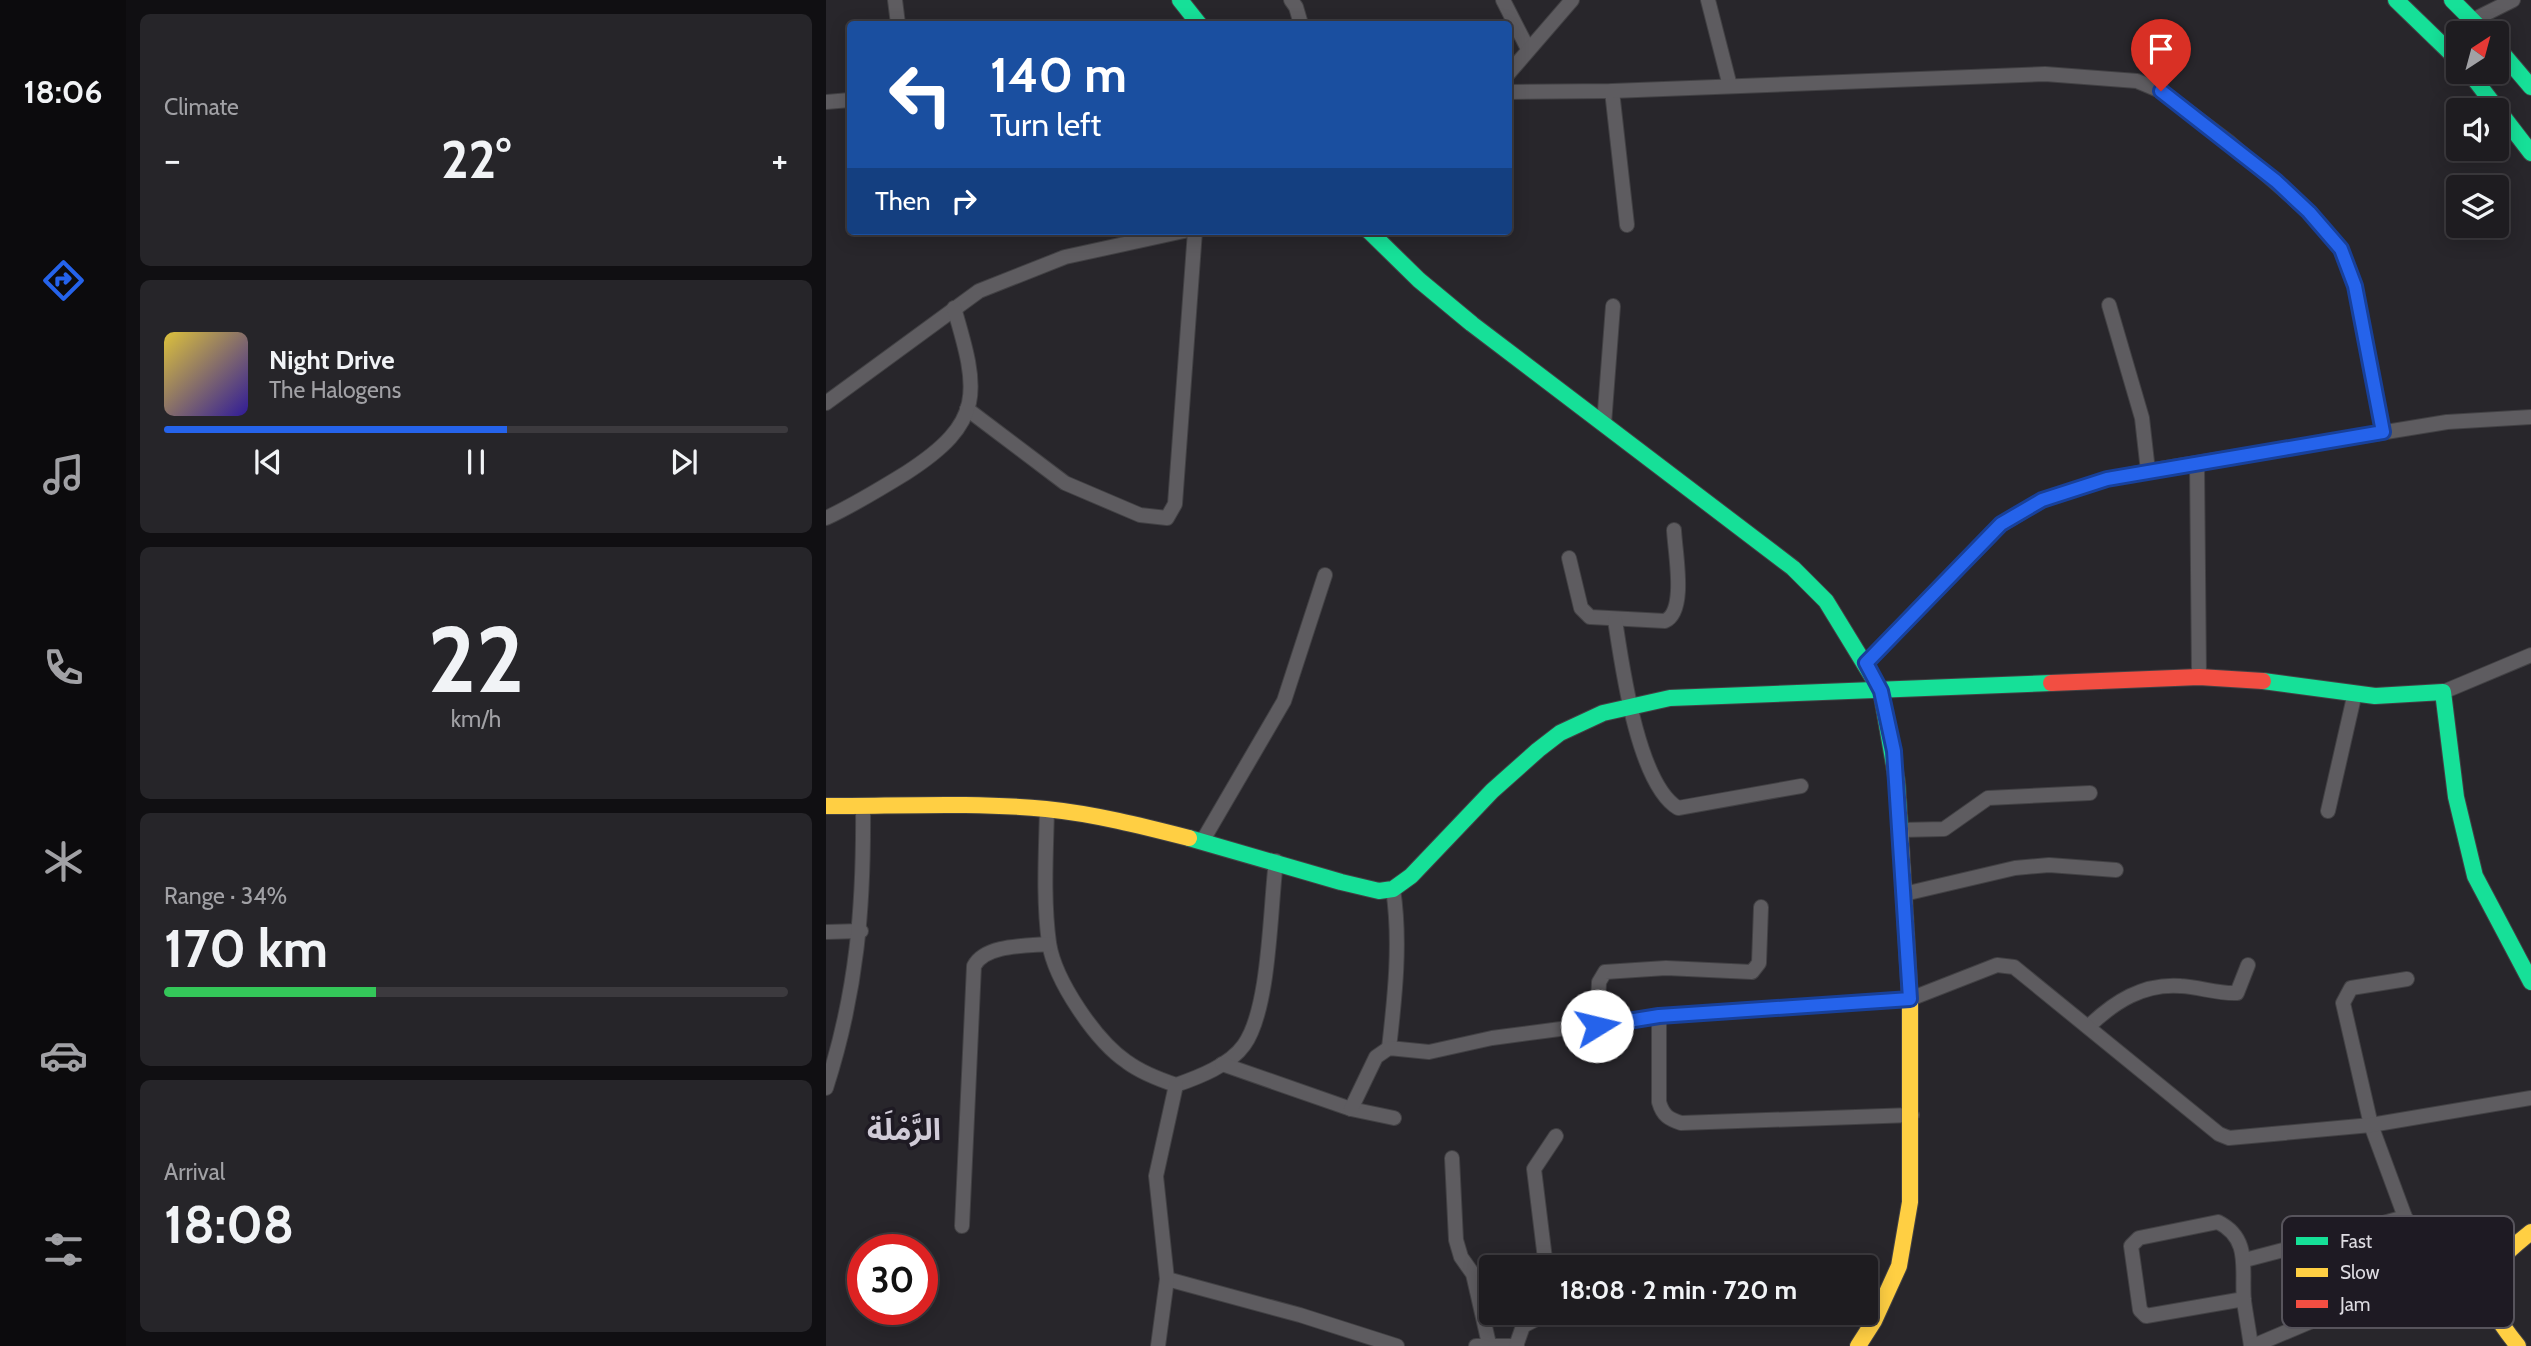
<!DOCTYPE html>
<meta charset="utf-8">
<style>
body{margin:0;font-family:Cabin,"Noto Sans Arabic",sans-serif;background:#262529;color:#f1f3f6;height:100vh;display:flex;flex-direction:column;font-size:26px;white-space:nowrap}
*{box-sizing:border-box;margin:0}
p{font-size:23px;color:#a1a1a5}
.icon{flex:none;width:38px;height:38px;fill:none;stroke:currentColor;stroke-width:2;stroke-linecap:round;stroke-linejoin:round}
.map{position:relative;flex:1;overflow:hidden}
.details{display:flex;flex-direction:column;gap:14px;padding:14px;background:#100f12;width:700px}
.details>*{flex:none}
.hud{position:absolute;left:21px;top:21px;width:665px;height:214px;border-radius:7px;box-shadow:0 4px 18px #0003,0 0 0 2px #3c3a3e;background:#1a4fa0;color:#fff;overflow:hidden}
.needle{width:46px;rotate:36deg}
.controls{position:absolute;left:1620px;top:21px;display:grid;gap:14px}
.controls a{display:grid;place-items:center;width:63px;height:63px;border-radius:7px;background:#1e1c20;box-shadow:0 4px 18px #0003,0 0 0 2px #3c3a3e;font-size:35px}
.speed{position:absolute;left:21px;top:1234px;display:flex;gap:14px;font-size:35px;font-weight:700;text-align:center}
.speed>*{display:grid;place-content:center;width:91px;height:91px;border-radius:50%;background:#1e1c20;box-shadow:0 4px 18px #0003,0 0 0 2px #3c3a3e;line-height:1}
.speed .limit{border:10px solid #d22;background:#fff;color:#111}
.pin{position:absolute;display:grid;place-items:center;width:60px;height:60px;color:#fff;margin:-72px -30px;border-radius:50% 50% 50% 0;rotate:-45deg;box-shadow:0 0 7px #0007}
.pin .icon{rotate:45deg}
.me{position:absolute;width:77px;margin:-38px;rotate:81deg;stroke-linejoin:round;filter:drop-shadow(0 0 5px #0008)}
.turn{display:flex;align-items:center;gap:24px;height:147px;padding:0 28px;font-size:32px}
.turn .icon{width:91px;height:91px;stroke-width:2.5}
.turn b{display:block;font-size:49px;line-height:60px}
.then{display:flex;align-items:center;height:66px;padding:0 28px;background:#0003;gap:14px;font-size:26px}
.big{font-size:52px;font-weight:700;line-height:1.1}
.details .tile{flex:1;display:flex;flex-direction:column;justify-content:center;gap:10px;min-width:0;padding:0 24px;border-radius:10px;background:#262529}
.details .dial{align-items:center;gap:0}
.dial b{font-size:91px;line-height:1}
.song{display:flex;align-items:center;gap:21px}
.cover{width:84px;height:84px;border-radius:10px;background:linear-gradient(135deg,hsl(50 70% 55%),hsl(250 70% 35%))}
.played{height:7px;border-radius:4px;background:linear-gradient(90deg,#2563eb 55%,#3c3a3e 55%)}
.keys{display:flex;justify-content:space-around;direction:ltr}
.heat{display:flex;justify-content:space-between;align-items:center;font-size:38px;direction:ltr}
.charge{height:10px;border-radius:5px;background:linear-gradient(90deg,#34c759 34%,#3c3a3e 0)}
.trip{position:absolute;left:653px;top:1255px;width:399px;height:70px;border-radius:7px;background:#1e1c20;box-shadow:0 4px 18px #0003,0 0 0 2px #3c3a3e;font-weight:700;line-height:70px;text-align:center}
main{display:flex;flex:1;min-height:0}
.dock{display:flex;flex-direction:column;width:126px;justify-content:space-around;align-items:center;background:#0c0b0d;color:#a1a1a5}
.dock .icon{width:49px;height:49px}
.dock .on{color:#2563eb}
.dock b{font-size:32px;color:#f1f3f6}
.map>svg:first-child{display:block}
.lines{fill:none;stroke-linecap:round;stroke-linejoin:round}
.street-casing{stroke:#424144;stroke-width:16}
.fast-casing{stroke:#424144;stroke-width:18}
.slow-casing{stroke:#424144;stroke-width:18}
.jam-casing{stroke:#424144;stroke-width:18}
.street{stroke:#5e5c60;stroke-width:14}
.fast{stroke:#16e098;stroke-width:16}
.slow{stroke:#ffcf43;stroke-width:16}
.jam{stroke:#f24e42;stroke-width:16}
.route-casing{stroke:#184099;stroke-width:18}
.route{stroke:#2563eb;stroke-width:12}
.labels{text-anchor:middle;stroke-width:7;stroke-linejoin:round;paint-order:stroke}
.district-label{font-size:30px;font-weight:bold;fill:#d0cbd7;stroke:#1e1a23}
.key{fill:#1e1a23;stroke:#57545c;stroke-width:2}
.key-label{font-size:19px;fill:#dddbe1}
</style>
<main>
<nav class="dock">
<b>18:06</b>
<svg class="icon on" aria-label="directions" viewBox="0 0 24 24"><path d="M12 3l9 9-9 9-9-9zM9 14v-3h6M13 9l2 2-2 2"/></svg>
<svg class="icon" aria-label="music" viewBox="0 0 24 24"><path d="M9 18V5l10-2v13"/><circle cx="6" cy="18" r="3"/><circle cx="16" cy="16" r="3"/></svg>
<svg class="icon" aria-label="phone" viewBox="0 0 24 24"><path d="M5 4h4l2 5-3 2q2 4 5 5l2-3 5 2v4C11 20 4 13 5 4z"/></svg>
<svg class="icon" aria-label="climate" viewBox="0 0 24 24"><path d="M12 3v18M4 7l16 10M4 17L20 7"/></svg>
<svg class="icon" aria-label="car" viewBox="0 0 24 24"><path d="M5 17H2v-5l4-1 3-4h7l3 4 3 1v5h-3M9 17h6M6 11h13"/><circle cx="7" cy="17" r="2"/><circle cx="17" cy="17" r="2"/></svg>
<svg class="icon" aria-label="filters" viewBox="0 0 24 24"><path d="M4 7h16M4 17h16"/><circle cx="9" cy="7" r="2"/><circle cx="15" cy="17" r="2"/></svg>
</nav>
<section class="details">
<div class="tile"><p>Climate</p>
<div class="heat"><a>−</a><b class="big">22°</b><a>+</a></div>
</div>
<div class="tile">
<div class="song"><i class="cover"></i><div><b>Night Drive</b><p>The Halogens</p></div></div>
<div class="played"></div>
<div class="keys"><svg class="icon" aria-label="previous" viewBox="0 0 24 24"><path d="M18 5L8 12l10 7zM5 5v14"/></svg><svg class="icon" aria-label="pause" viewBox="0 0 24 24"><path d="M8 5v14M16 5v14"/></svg><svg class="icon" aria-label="next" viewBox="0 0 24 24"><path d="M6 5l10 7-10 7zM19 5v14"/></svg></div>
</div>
<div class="tile dial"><b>22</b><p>km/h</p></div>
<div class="tile"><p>Range · 34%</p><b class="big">170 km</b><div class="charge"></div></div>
<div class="tile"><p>Arrival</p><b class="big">18:08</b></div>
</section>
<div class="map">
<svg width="1705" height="1346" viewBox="0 0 1705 1346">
<rect width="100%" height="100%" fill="#28262b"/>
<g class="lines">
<g class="street-casing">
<g id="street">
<path d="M69 0 72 24"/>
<path d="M465 0 470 7 475 24"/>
<path d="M677 0 702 49"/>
<path d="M882 0 904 86"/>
<path d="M1647 20 1687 0"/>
<path d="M682 74 746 0"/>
<path d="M786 91 801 225"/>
<path d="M682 92 786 91 1219 74 1311 81 1335 91 1404 143 1483 212 1515 249 1529 286 1557 432"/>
<path d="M0 102 24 100"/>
<path d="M1283 305 1316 418 1322 471"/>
<path d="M0 403 153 291 239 257 358 231"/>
<path d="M141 409 239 483 314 515 341 518 349 504 369 231"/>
<path d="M778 424 787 306"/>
<path d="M1371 463 1373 677"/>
<path d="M0 518C28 505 54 489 80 473 159 422 153 392 128 308"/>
<path d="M743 558 755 608 764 617 839 621C861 611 849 553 848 530"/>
<path d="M789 620C796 666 812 784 852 808L975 786"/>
<path d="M1040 663 1175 525 1216 500 1281 479 1322 471 1621 422 1705 417"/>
<path d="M1617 692 1705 655"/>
<path d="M221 809C220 853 217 899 223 943 229 981 270 1041 301 1062 316 1073 332 1079 350 1085 373 1077 404 1065 418 1045 444 1009 444 908 450 861"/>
<path d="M1502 811 1528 697"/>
<path d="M1074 830 1118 829 1162 798 1264 793"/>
<path d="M377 840 458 701 499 575"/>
<path d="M1078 894 1189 868 1223 865 1290 870"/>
<path d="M0 932 35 931"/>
<path d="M1581 979 1525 988 1517 1003 1545 1125 1579 1217 1593 1244 1608 1261 1624 1271 1660 1279"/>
<path d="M833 1016V1102C837 1116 843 1119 855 1123L1086 1115"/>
<path d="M771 1026 773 982 779 972 840 968 926 972 933 963 935 907"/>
<path d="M1262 1027C1288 1002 1317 983 1355 986 1374 987 1392 994 1411 993L1422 965"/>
<path d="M563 1048C569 996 575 941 567 889"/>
<path d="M396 1064 525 1109 568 1118"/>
<path d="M0 1088C31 992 38 906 37 806"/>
<path d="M525 1109 550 1057 563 1048 603 1052 666 1038 833 1016 1084 999 1171 965 1188 967 1393 1134 1403 1138 1545 1125 1705 1098"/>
<path d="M626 1158 630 1240 635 1257 647 1274 663 1344"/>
<path d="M136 1226 148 966C159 944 202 946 223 944"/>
<path d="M1419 1260 1500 1239"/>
<path d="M720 1267 708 1169 730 1136"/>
<path d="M341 1279 474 1315 571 1346"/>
<path d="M1418 1299 1320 1316 1314 1310 1305 1246 1313 1238 1392 1222C1426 1239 1415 1271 1418 1301 1420 1316 1423 1331 1425 1346"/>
<path d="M332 1346 341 1279 330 1176 350 1085"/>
<path d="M650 1346H691"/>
<path d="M690 1346 697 1326 724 1312"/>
<path d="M1427 1346 1512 1310 1505 1255 1500 1239 1579 1217"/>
</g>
</g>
<g class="fast-casing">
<g id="fast">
<path d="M354 0 373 24"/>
<path d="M1570 0 1633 61"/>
<path d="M1626 0 1659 33"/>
<path d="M1671 47 1705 87"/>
<path d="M1643 72 1705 153"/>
<path d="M543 231 593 280 646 324 967 568 1000 601 1055 691 1071 782 1074 829"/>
<path d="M1437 681 1549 696 1617 692 1630 797 1649 876 1705 982"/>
<path d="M363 838 515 882 553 891 567 889 585 876 666 791 712 750 734 733 777 713 844 698 1225 683"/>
</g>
</g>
<g class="slow-casing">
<g id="slow">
<path d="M0 806C73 806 147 802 220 809 269 814 316 826 363 838"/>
<path d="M1032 1346 1048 1321 1073 1266 1084 1202V999L1074 829"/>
<path d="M1692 1346C1647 1290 1651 1275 1705 1232"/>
</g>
</g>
<g class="jam-casing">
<path id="jam" d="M1225 683 1373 677 1437 681"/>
</g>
<use href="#street" class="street"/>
<use href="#fast" class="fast"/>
<use href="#slow" class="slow"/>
<use href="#jam" class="jam"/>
</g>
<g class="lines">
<g class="route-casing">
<path id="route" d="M771 1026 833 1016 1084 999 1068 751 1055 691 1040 663 1175 524 1216 500 1281 479 1557 432 1529 286 1515 249 1483 212 1450 181 1335 91"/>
</g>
<use href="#route" class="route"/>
</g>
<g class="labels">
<g class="district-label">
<text x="78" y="1140">الرَّمْلَة</text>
</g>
</g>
<rect x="1456" y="1216" width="232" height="112" rx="10" class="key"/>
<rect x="1470" y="1237" width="32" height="8" fill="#16e098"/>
<rect x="1470" y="1268" width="32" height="9" fill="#ffcf43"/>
<rect x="1470" y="1300" width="32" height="8" fill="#f24e42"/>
<g class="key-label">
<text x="1514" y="1248">Fast</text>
<text x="1514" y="1279">Slow</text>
<text x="1514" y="1311">Jam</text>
</g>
</svg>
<div class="controls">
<a><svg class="needle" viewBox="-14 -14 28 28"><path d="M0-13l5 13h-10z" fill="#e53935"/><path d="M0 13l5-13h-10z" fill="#a1a1a5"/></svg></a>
<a><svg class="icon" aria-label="sound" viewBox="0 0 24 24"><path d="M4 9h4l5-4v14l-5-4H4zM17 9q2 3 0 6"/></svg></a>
<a><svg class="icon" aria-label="layers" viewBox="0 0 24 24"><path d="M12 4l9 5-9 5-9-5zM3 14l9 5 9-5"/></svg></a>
</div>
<div class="speed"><div class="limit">30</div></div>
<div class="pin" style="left:1335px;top:91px;background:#d93025"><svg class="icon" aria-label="arrive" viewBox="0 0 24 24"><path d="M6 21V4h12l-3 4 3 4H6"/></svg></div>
<svg class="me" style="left:771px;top:1026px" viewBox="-20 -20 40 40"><circle r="19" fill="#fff"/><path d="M0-13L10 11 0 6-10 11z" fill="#2563eb"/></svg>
<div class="trip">18:08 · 2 min · 720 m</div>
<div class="hud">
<div class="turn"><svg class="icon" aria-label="left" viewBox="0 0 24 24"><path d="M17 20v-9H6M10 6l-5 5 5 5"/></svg><div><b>140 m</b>Turn left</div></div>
<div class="then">Then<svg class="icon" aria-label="right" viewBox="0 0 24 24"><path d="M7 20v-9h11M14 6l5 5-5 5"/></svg></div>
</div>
</div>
</main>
